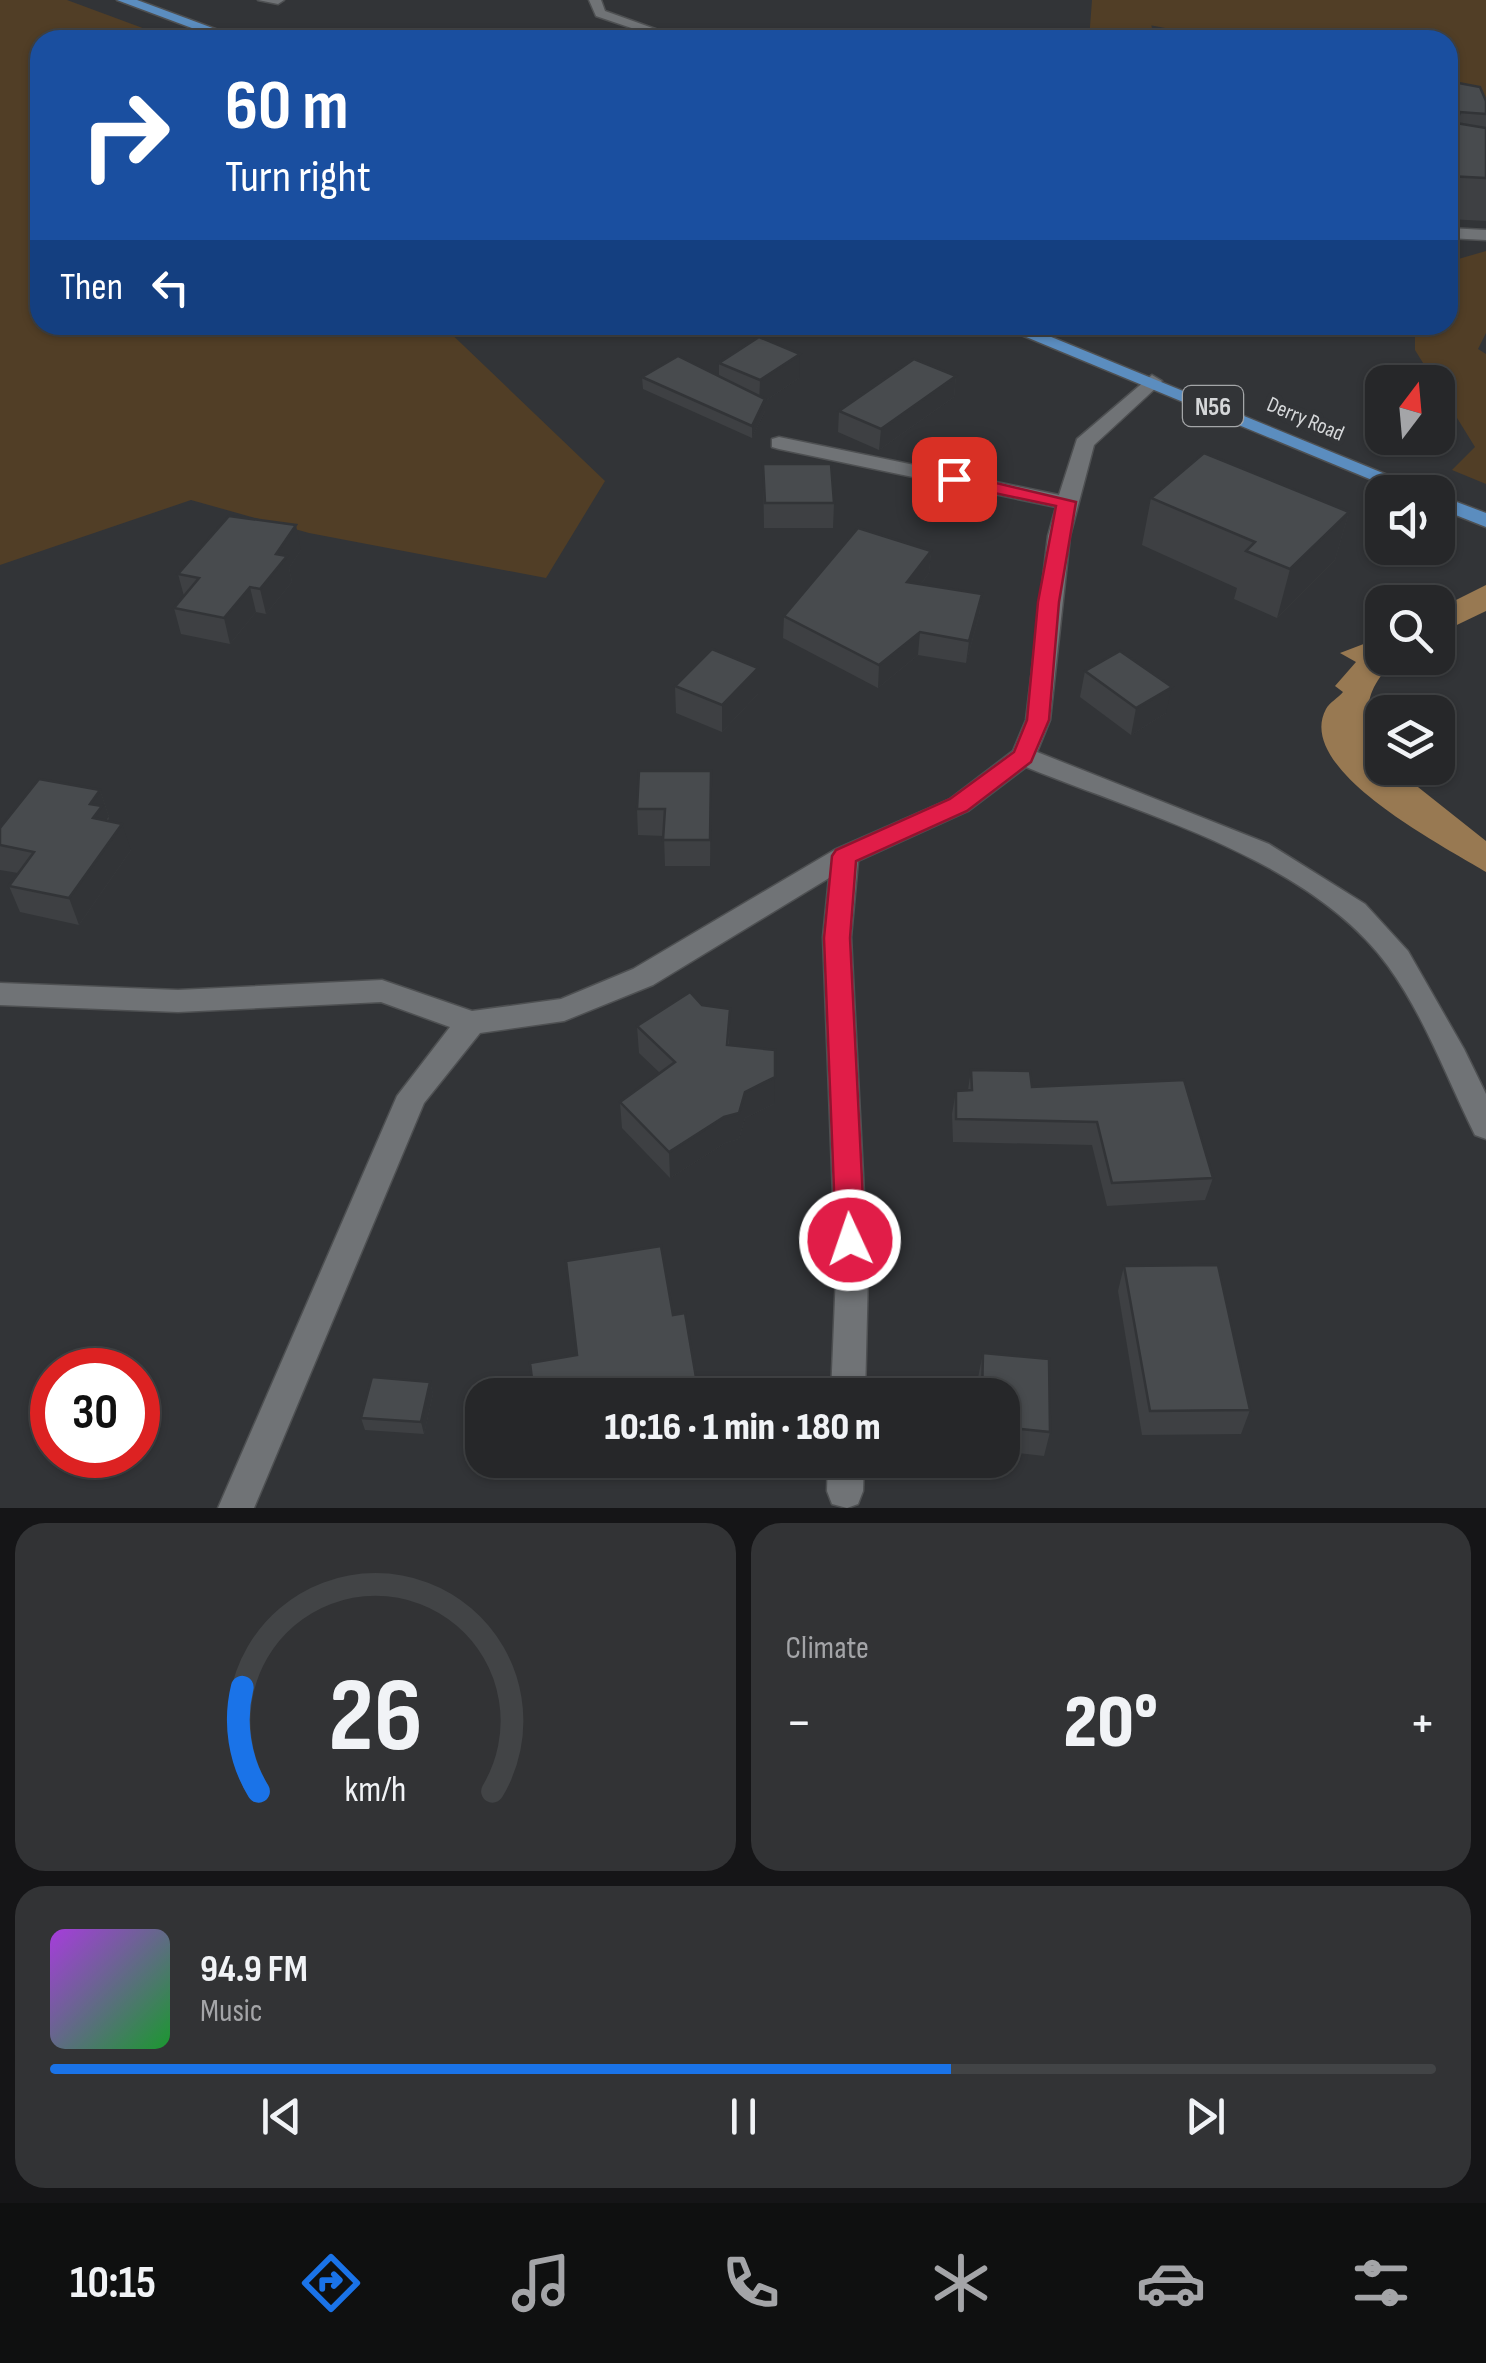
<!DOCTYPE html>
<meta charset="utf-8">
<style>
body{margin:0;font-family:"Sofia Sans Condensed",sans-serif;background:#323335;color:#f1f3f6;height:100vh;display:flex;flex-direction:column;font-size:38px;white-space:nowrap}
*{box-sizing:border-box;margin:0}
p{font-size:32px;color:#a4a5a8}
.icon{flex:none;width:55px;height:55px;fill:none;stroke:currentColor;stroke-width:2;stroke-linecap:round;stroke-linejoin:round}
.map{position:relative;height:1508px;overflow:hidden}
.side{display:flex;flex-direction:column;gap:15px;padding:15px;background:#151517;flex:1}
.side>*{flex:none}
.hud{position:absolute;left:30px;top:30px;width:1428px;height:305px;border-radius:30px;box-shadow:0 2px 8px #0004,0 0 0 2px #424446;background:#1a4fa0;color:#fff;overflow:hidden}
.needle{width:65px;rotate:16deg}
.tools{position:absolute;left:1365px;top:365px;display:grid;gap:20px}
.tools a{display:grid;place-items:center;width:90px;height:90px;border-radius:20px;background:#262729;box-shadow:0 2px 8px #0004,0 0 0 2px #424446;font-size:50px}
.speed{position:absolute;left:30px;top:1348px;display:flex;gap:20px;font-size:50px;font-weight:700;text-align:center}
.speed>*{display:grid;place-content:center;width:130px;height:130px;border-radius:50%;background:#262729;box-shadow:0 2px 8px #0004,0 0 0 2px #424446;line-height:1}
.speed .limit{border:15px solid #d22;background:#fff;color:#111}
.pin{position:absolute;display:grid;place-items:center;width:85px;height:85px;color:#fff;margin:-42px;border-radius:20px;box-shadow:0 5px 15px #0006}
.me{position:absolute;width:110px;margin:-55px;rotate:357deg;stroke-linejoin:round;filter:drop-shadow(0 0 8px #0008)}
.turn{display:flex;align-items:center;gap:35px;height:210px;padding:0 30px;font-size:45px}
.turn .icon{width:130px;height:130px;stroke-width:2.5}
.turn b{display:block;font-size:70px;line-height:85px}
.then{display:flex;align-items:center;height:95px;padding:0 30px;background:#0003;gap:20px;font-size:38px}
.big{font-size:75px;font-weight:800;line-height:1.1}
.side .card{flex:1;display:flex;flex-direction:column;justify-content:center;gap:15px;min-width:0;padding:0 35px;border-radius:30px;background:#323335}
.side .dial{align-items:center;gap:0}
.dial svg{height:260px;overflow:visible;fill:none;stroke:#424446;stroke-width:7;stroke-linecap:round;text-anchor:middle}
.dial text{fill:#f1f3f6;stroke:none}
.song{display:flex;align-items:center;gap:30px}
.cover{width:120px;height:120px;border-radius:15px;background:linear-gradient(135deg,hsl(280 70% 55%),hsl(130 70% 35%))}
.played{height:10px;border-radius:5px;background:linear-gradient(90deg,#1a73e8 65%,#424446 65%)}
.keys{display:flex;justify-content:space-around;direction:ltr}
.heat{display:flex;justify-content:space-between;align-items:center;font-size:55px;direction:ltr}
.side .tiles{flex:1;display:grid;gap:15px;grid-template-columns:1fr 1fr}
.card:last-child{grid-column:span 2}
.trip{position:absolute;left:465px;top:1378px;width:555px;height:100px;border-radius:30px;background:#262729;box-shadow:0 2px 8px #0004,0 0 0 2px #424446;font-weight:800;line-height:100px;text-align:center}
.menu{display:flex;height:160px;justify-content:space-around;align-items:center;background:#0f1010;color:#a4a5a8}
.menu .icon{width:70px;height:70px}
.menu .selected{color:#1a73e8}
.menu b{font-size:45px;color:#f1f3f6}
.map>svg:first-child{display:block}
.green{fill:#513e26}
.water{fill:#987952}
.lines{fill:none;stroke-linecap:round;stroke-linejoin:round}
.service-casing{stroke:#4e5052;stroke-width:3}
.minor-casing{stroke:#4e5052;stroke-width:3}
.primary-casing{stroke:#4e5052;stroke-width:3}
.service{fill:#707376;fill-rule:evenodd}
.minor{fill:#707376;fill-rule:evenodd}
.primary{fill:#5b8dbf;fill-rule:evenodd}
.wall{fill:#3e4043}
.shaded-wall{fill:#323437}
.building{fill:#484b4e;stroke:#323437;stroke-width:2.5}
.route{fill:#e11d48;stroke:#92132f;stroke-width:2.5}
.labels{text-anchor:middle;stroke-width:10;stroke-linejoin:round;paint-order:stroke}
.far-street-label{font-size:22px;fill:#d5d7d9;stroke:#323437}
.shield{fill:#323437;stroke:#a4a6a8;stroke-width:2.5}
.shield-label{font-size:25px;font-weight:bold;fill:#d5d7d9}
</style>
<div class="map">
<svg width="1486" height="1508" viewBox="0 0 1486 1508">
<rect width="100%" height="100%" fill="#323437"/>
<g class="green">
<path d="M0 0H67L175 40H40V325H442L605 481 546 578 309 533 191 500 0 565Z"/>
<path d="M1092 0H1486V122L1448 115V40H1089Z"/>
<path d="M1486 251V333L1478 349 1486 354V484L1452 470 1475 447 1415 350V325H1448V262Z"/>
</g>
<g class="water">
<path d="M1486 585V611L1438 634V609Z"/>
<path d="M1382 637V658H1397C1367 688 1365 702 1370 744L1382 756V768H1394L1486 841V872C1446 847 1293 770 1326 709 1329 703 1339 697 1343 692L1335 686 1356 662 1340 653Z"/>
</g>
<g class="lines">
<g class="service-casing">
<g id="service">
<path d="M258 0H284L278 4Z"/>
<path d="M589 0H601L605 11 686 40H667L596 16Z"/>
<path d="M1448 228 1486 230V240L1448 238Z"/>
</g>
</g>
<g class="minor-casing">
<g id="minor">
<path d="M1152 375 1162 381 1159 385 1094 445 1070 536 1050 720 1037 752 1269 844 1365 904 1408 951 1464 1049 1486 1094V1139L1475 1135C1447 1079 1425 1017 1388 966 1310 859 1144 815 1026 767L968 811 858 861 851 937 868 1274 865 1395H831L836 1274 823 937 829 878 653 985 564 1021 480 1033 424 1103 254 1508H218L397 1096 450 1027 381 1002 178 1012 0 1005V983L178 990 382 980 472 1011 561 999 633 969 836 849 950 799 1013 751 1026 720 1048 536 1056 507 779 449 772 447V439L779 437 1059 495 1077 439Z"/>
<path d="M828 1460H864L863 1491 858 1504 847 1508 832 1504 827 1491Z"/>
</g>
</g>
<g class="primary-casing">
<g id="primary">
<path d="M117 0H137L245 40H224Z"/>
<path d="M997 325H1022L1429 492H1401Z"/>
<path d="M1438 495 1486 513V527L1438 508Z"/>
</g>
</g>
<use href="#service" class="service"/>
<use href="#minor" class="minor"/>
<use href="#primary" class="primary"/>
</g>
<g class="wall">
<path d="M1448 81 1486 101V221L1448 219Z"/>
<path d="M719 363 799 378 765 401V411L752 438 643 389 642 377 719 376Z"/>
<path d="M956 376 954 397 879 450 838 432 839 411Z"/>
<path d="M763 464 834 503 833 528H764Z"/>
<path d="M1151 498 1349 512 1335 560 1277 618 1234 599 1237 588 1142 545Z"/>
<path d="M301 550 289 568 292 582 266 614 256 612 230 644 181 634 174 608 184 596 178 574Z"/>
<path d="M931 551 929 573 921 584 982 594 979 616 966 663 918 655 878 688 783 638 784 616Z"/>
<path d="M1085 671 1166 713 1131 735 1080 697Z"/>
<path d="M675 686 758 694 722 732 676 713Z"/>
<path d="M100 790 109 817 108 821 131 850 79 925 20 912 9 886 18 873 0 870V828Z"/>
<path d="M712 798 710 866H665L664 836 638 835 637 809Z"/>
<path d="M702 1005 730 1009 729 1045 774 1104 745 1118 739 1139 725 1143 670 1178 622 1128 620 1102 660 1073 639 1053 637 1026Z"/>
<path d="M971 1070 1032 1087 1213 1178 1205 1200 1107 1206 1092 1145 953 1142 952 1114 956 1091 968 1090Z"/>
<path d="M1124 1266 1250 1410 1241 1434 1142 1435 1118 1291Z"/>
<path d="M983 1353 1050 1432 1044 1456 1002 1451V1395H978V1378Z"/>
<path d="M430 1382 433 1394 424 1434 365 1430 361 1418Z"/>
</g>
<g class="shaded-wall">
<path d="M800 354 799 378 765 401V411L752 438V426L759 405 760 380Z"/>
<path d="M956 376 954 397 879 450 881 429Z"/>
<path d="M1349 512 1335 560 1277 618 1290 569Z"/>
<path d="M296 525 301 550 289 568 292 582 266 614 260 589 276 554Z"/>
<path d="M931 551 929 573 906 604 907 582Z"/>
<path d="M250 587 256 612 230 644 224 618Z"/>
<path d="M982 594 979 616 966 663 969 641Z"/>
<path d="M920 632 918 655 878 688 879 665Z"/>
<path d="M758 668V694L722 732V705Z"/>
<path d="M1172 687 1166 713 1131 735 1136 708Z"/>
<path d="M711 771 712 798 710 866V840Z"/>
<path d="M100 790 109 817 107 819 112 832 102 845 90 804Z"/>
<path d="M122 824 131 850 79 925 69 898Z"/>
<path d="M775 1077 774 1104 745 1118 739 1139 725 1143 670 1178 669 1152 745 1092Z"/>
<path d="M430 1382 433 1394 424 1434 421 1422Z"/>
</g>
<g class="building">
<path d="M1153 27 1222 40H1156Z"/>
<path d="M1448 81 1480 87 1486 101V114L1460 112 1456 123 1486 128V178L1448 176Z"/>
<path d="M759 337 800 354 760 380 719 363Z"/>
<path d="M678 356 765 399 752 426 642 377Z"/>
<path d="M914 359 956 376 881 429 839 411Z"/>
<path d="M1204 453 1349 512 1290 569 1246 551 1255 542 1151 498Z"/>
<path d="M763 464H831L834 503H765Z"/>
<path d="M229 516 296 525 276 554 287 556 260 589 250 587 224 618 174 608 199 578 178 574Z"/>
<path d="M858 528 931 551 907 582 982 594 969 641 920 632 879 665 784 616Z"/>
<path d="M712 649 758 668 722 705 675 686Z"/>
<path d="M1120 651 1172 687 1136 708 1085 671Z"/>
<path d="M639 771H711L710 840H663L665 809H637Z"/>
<path d="M39 779 100 790 90 804 102 806 93 818 122 824 69 898 9 886 34 852 0 845V828Z"/>
<path d="M690 992 702 1005 730 1009 727 1045 775 1050V1077L745 1092 739 1113 724 1117 669 1152 620 1102 675 1062 637 1026Z"/>
<path d="M971 1070 1030 1071 1032 1087 1184 1080 1213 1178 1112 1183 1097 1122 956 1119V1091L972 1090Z"/>
<path d="M661 1246 673 1315 685 1313 699 1395H534L530 1363 577 1355 566 1261Z"/>
<path d="M1218 1265 1250 1410 1150 1411 1124 1266Z"/>
<path d="M983 1353 1049 1359 1050 1432 1002 1427V1395H982Z"/>
<path d="M372 1377 430 1382 421 1422 361 1418Z"/>
</g>
<path class="route" d="M954 473 1076 502 1059 602 1049 720 1031 762 967 811 856 861 850 938 865 1240 861 1249 850 1252 840 1249 836 1240 824 938 832 856 836 850 950 799 1014 752 1027 720 1038 602 1056 506 947 483V475Z"/>
<g class="labels">
<g class="far-street-label">
<text transform="translate(1306 418) rotate(23)" y="8">Derry Road</text>
</g>
<rect class="shield" x="1183" y="386" width="60" height="40" rx="8"/>
<g class="shield-label">
<text x="1213" y="415">N56</text>
</g>
</g>
</svg>
<div class="tools">
<a><svg class="needle" viewBox="-14 -14 28 28"><path d="M0-13l5 13h-10z" fill="#e53935"/><path d="M0 13l5-13h-10z" fill="#a4a5a8"/></svg></a>
<a><svg class="icon" aria-label="sound" viewBox="0 0 24 24"><path d="M4 9h4l5-4v14l-5-4H4zM17 9q2 3 0 6"/></svg></a>
<a><svg class="icon" aria-label="search" viewBox="0 0 24 24"><circle cx="10" cy="10" r="6"/><path d="M15 15l6 6"/></svg></a>
<a><svg class="icon" aria-label="layers" viewBox="0 0 24 24"><path d="M12 4l9 5-9 5-9-5zM3 14l9 5 9-5"/></svg></a>
</div>
<div class="speed"><div class="limit">30</div></div>
<div class="pin" style="left:954px;top:479px;background:#d93025"><svg class="icon" aria-label="arrive" viewBox="0 0 24 24"><path d="M6 21V4h12l-3 4 3 4H6"/></svg></div>
<svg class="me" style="left:850px;top:1240px" viewBox="-20 -20 40 40"><circle r="17" fill="#e11d48" stroke="#fff" stroke-width="3"/><path d="M0-11L8 9 0 5-8 9z" fill="#fff"/></svg>
<div class="trip">10:16 · 1 min · 180 m</div>
<div class="hud">
<div class="turn"><svg class="icon" aria-label="right" viewBox="0 0 24 24"><path d="M7 20v-9h11M14 6l5 5-5 5"/></svg><div><b>60 m</b>Turn right</div></div>
<div class="then">Then<svg class="icon" aria-label="left" viewBox="0 0 24 24"><path d="M17 20v-9H6M10 6l-5 5 5 5"/></svg></div>
</div>
</div>
<section class="side">
<div class="tiles">
<div class="card dial"><svg viewBox="0 0 100 80">
<path d="M14 69A42 42 0 1 1 86 69"/>
<path d="M14 69A42 42 0 0 1 9 37" stroke="#1a73e8"/>
<text x="50" y="56" font-size="32" font-weight="700">26</text>
<text x="50" y="72" font-size="11">km/h</text>
</svg></div>
<div class="card"><p>Climate</p>
<div class="heat"><a>−</a><b class="big">20°</b><a>+</a></div>
</div>
<div class="card">
<div class="song"><i class="cover"></i><div><b>94.9 FM</b><p>Music</p></div></div>
<div class="played"></div>
<div class="keys"><svg class="icon" aria-label="previous" viewBox="0 0 24 24"><path d="M18 5L8 12l10 7zM5 5v14"/></svg><svg class="icon" aria-label="pause" viewBox="0 0 24 24"><path d="M8 5v14M16 5v14"/></svg><svg class="icon" aria-label="next" viewBox="0 0 24 24"><path d="M6 5l10 7-10 7zM19 5v14"/></svg></div>
</div>
</div>
</section>
<nav class="menu">
<b>10:15</b>
<svg class="icon selected" aria-label="directions" viewBox="0 0 24 24"><path d="M12 3l9 9-9 9-9-9zM9 14v-3h6M13 9l2 2-2 2"/></svg>
<svg class="icon" aria-label="music" viewBox="0 0 24 24"><path d="M9 18V5l10-2v13"/><circle cx="6" cy="18" r="3"/><circle cx="16" cy="16" r="3"/></svg>
<svg class="icon" aria-label="phone" viewBox="0 0 24 24"><path d="M5 4h4l2 5-3 2q2 4 5 5l2-3 5 2v4C11 20 4 13 5 4z"/></svg>
<svg class="icon" aria-label="climate" viewBox="0 0 24 24"><path d="M12 3v18M4 7l16 10M4 17L20 7"/></svg>
<svg class="icon" aria-label="car" viewBox="0 0 24 24"><path d="M5 17H2v-5l4-1 3-4h7l3 4 3 1v5h-3M9 17h6M6 11h13"/><circle cx="7" cy="17" r="2"/><circle cx="17" cy="17" r="2"/></svg>
<svg class="icon" aria-label="filters" viewBox="0 0 24 24"><path d="M4 7h16M4 17h16"/><circle cx="9" cy="7" r="2"/><circle cx="15" cy="17" r="2"/></svg>
</nav>
